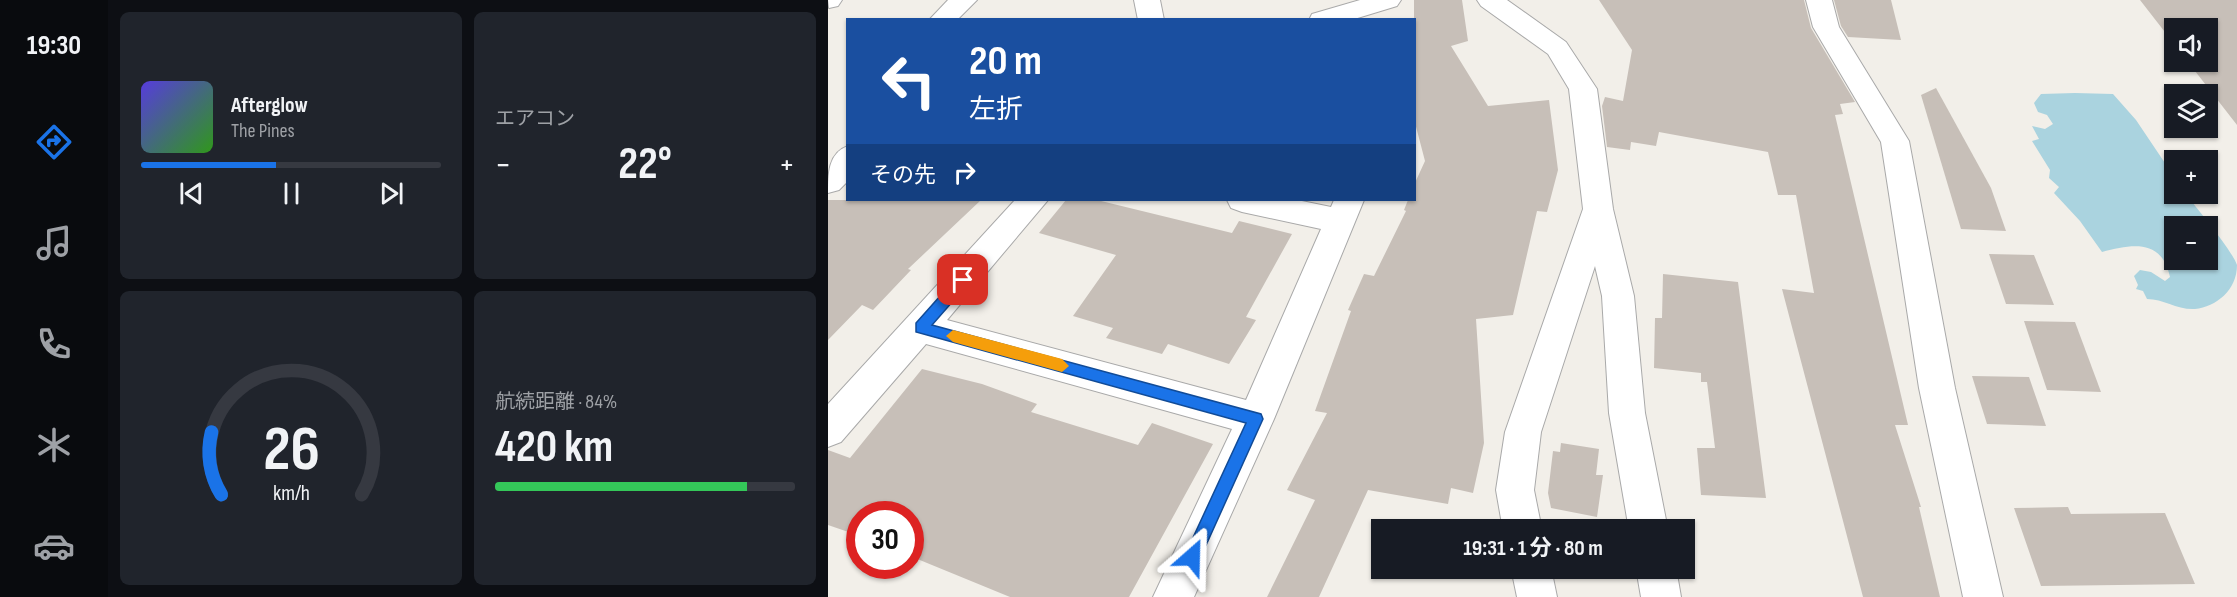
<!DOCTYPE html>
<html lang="ja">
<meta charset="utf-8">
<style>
body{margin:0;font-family:"Sofia Sans Condensed","Noto Sans JP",sans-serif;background:#20242c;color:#f1f3f6;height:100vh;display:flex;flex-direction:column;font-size:22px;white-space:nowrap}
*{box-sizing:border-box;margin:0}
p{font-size:20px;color:#9ea1a6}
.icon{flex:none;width:33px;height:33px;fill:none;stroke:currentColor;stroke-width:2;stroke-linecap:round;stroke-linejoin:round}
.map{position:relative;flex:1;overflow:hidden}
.drawer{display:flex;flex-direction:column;gap:12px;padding:12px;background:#0d0f14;width:720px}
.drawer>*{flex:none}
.banner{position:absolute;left:18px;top:18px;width:570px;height:183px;border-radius:0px;box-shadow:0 2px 4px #0004;background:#1a4fa0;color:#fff;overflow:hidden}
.controls{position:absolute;left:1336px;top:18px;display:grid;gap:12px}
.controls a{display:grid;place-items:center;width:54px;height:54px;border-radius:0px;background:#171b24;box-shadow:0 2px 4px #0004;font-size:30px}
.speed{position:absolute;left:18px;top:501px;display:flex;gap:12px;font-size:30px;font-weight:700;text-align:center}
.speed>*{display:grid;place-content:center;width:78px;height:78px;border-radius:50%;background:#171b24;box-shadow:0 2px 4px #0004;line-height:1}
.speed .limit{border:9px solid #d22;background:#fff;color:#111}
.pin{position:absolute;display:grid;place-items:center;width:51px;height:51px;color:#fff;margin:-26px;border-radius:12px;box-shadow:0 3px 9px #0006}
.me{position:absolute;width:66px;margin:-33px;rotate:25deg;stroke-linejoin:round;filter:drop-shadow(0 0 4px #0008)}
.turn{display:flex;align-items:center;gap:21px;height:126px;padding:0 24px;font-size:27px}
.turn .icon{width:78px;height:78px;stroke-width:2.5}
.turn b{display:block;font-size:42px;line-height:51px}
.then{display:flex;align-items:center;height:57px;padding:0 24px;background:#0003;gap:12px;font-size:22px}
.big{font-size:45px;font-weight:700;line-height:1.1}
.drawer .card{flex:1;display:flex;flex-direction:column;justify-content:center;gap:9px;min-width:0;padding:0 21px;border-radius:9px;background:#20242c}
.drawer .dial{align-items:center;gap:0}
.dial svg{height:156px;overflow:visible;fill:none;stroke:#363941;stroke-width:7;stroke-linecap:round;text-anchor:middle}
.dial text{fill:#f1f3f6;stroke:none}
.song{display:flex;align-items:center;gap:18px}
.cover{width:72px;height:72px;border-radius:9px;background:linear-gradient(135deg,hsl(250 70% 55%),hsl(110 70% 35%))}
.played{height:6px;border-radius:3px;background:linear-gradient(90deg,#1a73e8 45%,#363941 45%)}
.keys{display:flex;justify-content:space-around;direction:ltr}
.heat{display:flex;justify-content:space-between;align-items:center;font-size:33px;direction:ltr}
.charge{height:9px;border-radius:4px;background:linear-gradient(90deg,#34c759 84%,#363941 0)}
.drawer .tiles{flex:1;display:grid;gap:12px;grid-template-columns:repeat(2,1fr)}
.trip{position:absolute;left:543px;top:519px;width:324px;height:60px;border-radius:0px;background:#171b24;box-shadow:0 2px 4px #0004;font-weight:700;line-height:60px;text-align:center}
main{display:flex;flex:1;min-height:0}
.dock{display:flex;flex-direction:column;width:108px;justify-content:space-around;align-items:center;background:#090b0e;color:#9ea1a6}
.dock .icon{width:42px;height:42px}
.dock .current{color:#1a73e8}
.dock b{font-size:27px;color:#f1f3f6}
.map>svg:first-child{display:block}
.water{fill:#aad3df;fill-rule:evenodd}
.building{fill:#c7bfb8}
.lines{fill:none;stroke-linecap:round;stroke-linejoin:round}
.minor-casing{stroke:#a9a9a9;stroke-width:2}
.minor{fill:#fff;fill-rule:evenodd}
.route{fill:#1a73e8;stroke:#114b97;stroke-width:1.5}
.slow{fill:#f59e0b}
</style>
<main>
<nav class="dock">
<b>19:30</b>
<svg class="icon current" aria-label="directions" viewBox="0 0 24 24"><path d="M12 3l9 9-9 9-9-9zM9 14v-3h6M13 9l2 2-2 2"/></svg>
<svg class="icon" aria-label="music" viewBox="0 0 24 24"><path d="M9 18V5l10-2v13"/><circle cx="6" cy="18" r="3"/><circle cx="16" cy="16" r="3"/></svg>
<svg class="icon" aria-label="phone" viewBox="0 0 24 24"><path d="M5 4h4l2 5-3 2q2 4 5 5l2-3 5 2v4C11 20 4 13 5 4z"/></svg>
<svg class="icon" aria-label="climate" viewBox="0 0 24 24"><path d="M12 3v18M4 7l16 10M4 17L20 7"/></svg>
<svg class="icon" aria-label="car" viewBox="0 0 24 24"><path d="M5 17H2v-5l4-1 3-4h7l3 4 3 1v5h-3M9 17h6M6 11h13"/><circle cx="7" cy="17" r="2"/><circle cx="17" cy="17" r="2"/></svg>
</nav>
<section class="drawer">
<div class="tiles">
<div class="card">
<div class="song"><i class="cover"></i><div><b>Afterglow</b><p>The Pines</p></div></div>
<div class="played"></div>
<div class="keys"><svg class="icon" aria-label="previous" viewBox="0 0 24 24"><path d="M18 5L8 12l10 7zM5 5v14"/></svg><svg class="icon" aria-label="pause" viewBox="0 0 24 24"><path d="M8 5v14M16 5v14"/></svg><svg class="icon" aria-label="next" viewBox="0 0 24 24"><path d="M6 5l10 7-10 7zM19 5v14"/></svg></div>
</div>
<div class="card"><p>エアコン</p>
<div class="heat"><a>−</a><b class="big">22°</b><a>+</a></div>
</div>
<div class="card dial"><svg viewBox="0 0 100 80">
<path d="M14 69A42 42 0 1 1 86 69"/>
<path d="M14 69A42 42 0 0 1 9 37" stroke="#1a73e8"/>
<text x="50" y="56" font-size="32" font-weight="700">26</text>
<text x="50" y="72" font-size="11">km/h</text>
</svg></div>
<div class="card"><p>航続距離 · 84%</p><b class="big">420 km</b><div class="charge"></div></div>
</div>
</section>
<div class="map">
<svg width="1409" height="597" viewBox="0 0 1409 597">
<rect width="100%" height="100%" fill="#f2efe9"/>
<path class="water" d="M1247 93 1285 94 1308 120 1347 178V194H1358C1369 209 1404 250 1409 265 1409 290 1388 307 1367 309 1349 310 1336 299 1319 299L1315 291 1308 289 1310 285 1306 276 1312 270 1323 272 1337 281 1342 277C1334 239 1305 244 1274 252L1252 221 1226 193 1231 187 1221 178 1222 170 1204 141 1211 139 1204 126 1217 129 1225 124 1219 115 1210 112 1206 103 1213 94ZM1347 226H1380V260H1347Z"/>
<g class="building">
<path d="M586 0H634L640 41 623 46 660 106 721 100 730 170 719 212 709 211 685 315 648 319 656 443 645 493 623 488 620 504 540 490 491 597H439L487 500 459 490 499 413 487 411 523 311 520 310 536 274 546 276 578 211 576 210 580 200H586V185L597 161 586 119Z"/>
<path d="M771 0H976L983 28 1027 102 1012 104 1015 114 1007 115 1080 425H1067L1093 507H1091L1112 597H1035L954 289 986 293 968 195H950L940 152 831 132 828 146 803 142 802 150 779 147 774 106 777 97 795 101 804 50Z"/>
<path d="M1006 0H1063L1073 40 1020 37 1013 26Z"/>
<path d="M1312 0H1409V125L1360 62H1380V28H1347V45Z"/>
<path d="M1108 88 1163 188 1178 231 1133 229 1093 95Z"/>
<path d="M0 200H153L80 269 83 270 45 310 34 305 0 340Z"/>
<path d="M238 200H269L404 233 411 221 464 234 418 317 428 320 401 364 340 344 334 354 278 338 285 328 245 316 288 255 211 233Z"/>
<path d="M1161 254 1206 255 1226 305 1178 304Z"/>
<path d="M835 274 910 282 938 498 873 495 869 448H887L879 382H873V373L826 368 827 318H834Z"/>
<path d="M1196 321 1247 322 1273 392 1219 390Z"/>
<path d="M94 369 154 384 209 404 203 412 310 445 324 423 385 444 301 597H182L82 556V514H32V536L0 525V450L22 458Z"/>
<path d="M1144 376 1201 377 1218 426 1159 424Z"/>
<path d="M733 443 771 449 768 475H775L769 517 723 508 720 493 725 451 732 452Z"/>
<path d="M1240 507 1243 514 1337 513 1367 584 1213 586 1186 508Z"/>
</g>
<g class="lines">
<g class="minor-casing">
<g id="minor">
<path d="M0 0H14L10 6 1 8Z"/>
<path d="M120 0H149L129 20H101Z"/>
<path d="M306 0H332L336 20H310Z"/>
<path d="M532 0H573L569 6 523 20H481L484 14Z"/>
<path d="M649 0H679L738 42 769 89 785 209 806 296 817 413 840 530H801L781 413 774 296 767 266 713 432 706 490 714 530H675L668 490 677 432 755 209 741 89 720 54 653 6Z"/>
<path d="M978 0H1004L1011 27 1081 141 1127 388 1175 597H1135L1091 388 1053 142 985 27Z"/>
<path d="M20 146V181L11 190 0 193C0 174 0 153 20 146Z"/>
<path d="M187 200H220L119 320 418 400 493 229 414 212 403 208 399 200H469L503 207 506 200H536L446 419 366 597H325L404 429 98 344 13 442 0 447V404Z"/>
<path d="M683 568H723L729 597H689Z"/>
<path d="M808 568H848L853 597H813Z"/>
</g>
</g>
<use href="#minor" class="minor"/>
</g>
<path class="route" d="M135 274 140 276V284L104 325 433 414 435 419 370 563 364 566 358 563 356 557 418 423 88 332V323L130 276Z"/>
<path class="slow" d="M125 330 234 359 241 366 234 372 125 342 118 336Z"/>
</svg>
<div class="controls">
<a><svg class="icon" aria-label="sound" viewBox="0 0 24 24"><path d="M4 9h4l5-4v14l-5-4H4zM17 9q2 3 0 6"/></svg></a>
<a><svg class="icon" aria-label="layers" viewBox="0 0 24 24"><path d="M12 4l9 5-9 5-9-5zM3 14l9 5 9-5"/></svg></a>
<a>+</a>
<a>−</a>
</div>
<div class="speed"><div class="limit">30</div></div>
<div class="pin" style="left:135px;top:280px;background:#d93025"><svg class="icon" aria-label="arrive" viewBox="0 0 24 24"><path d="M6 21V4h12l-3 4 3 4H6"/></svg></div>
<svg class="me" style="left:364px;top:557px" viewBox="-20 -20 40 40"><path d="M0-17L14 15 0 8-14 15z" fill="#1a73e8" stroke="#fff" stroke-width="4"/></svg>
<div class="trip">19:31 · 1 分 · 80 m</div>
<div class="banner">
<div class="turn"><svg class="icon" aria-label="left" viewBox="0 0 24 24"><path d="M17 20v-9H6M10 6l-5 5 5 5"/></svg><div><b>20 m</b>左折</div></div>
<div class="then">その先<svg class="icon" aria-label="right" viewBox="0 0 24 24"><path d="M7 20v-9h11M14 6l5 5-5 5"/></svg></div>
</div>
</div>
</main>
